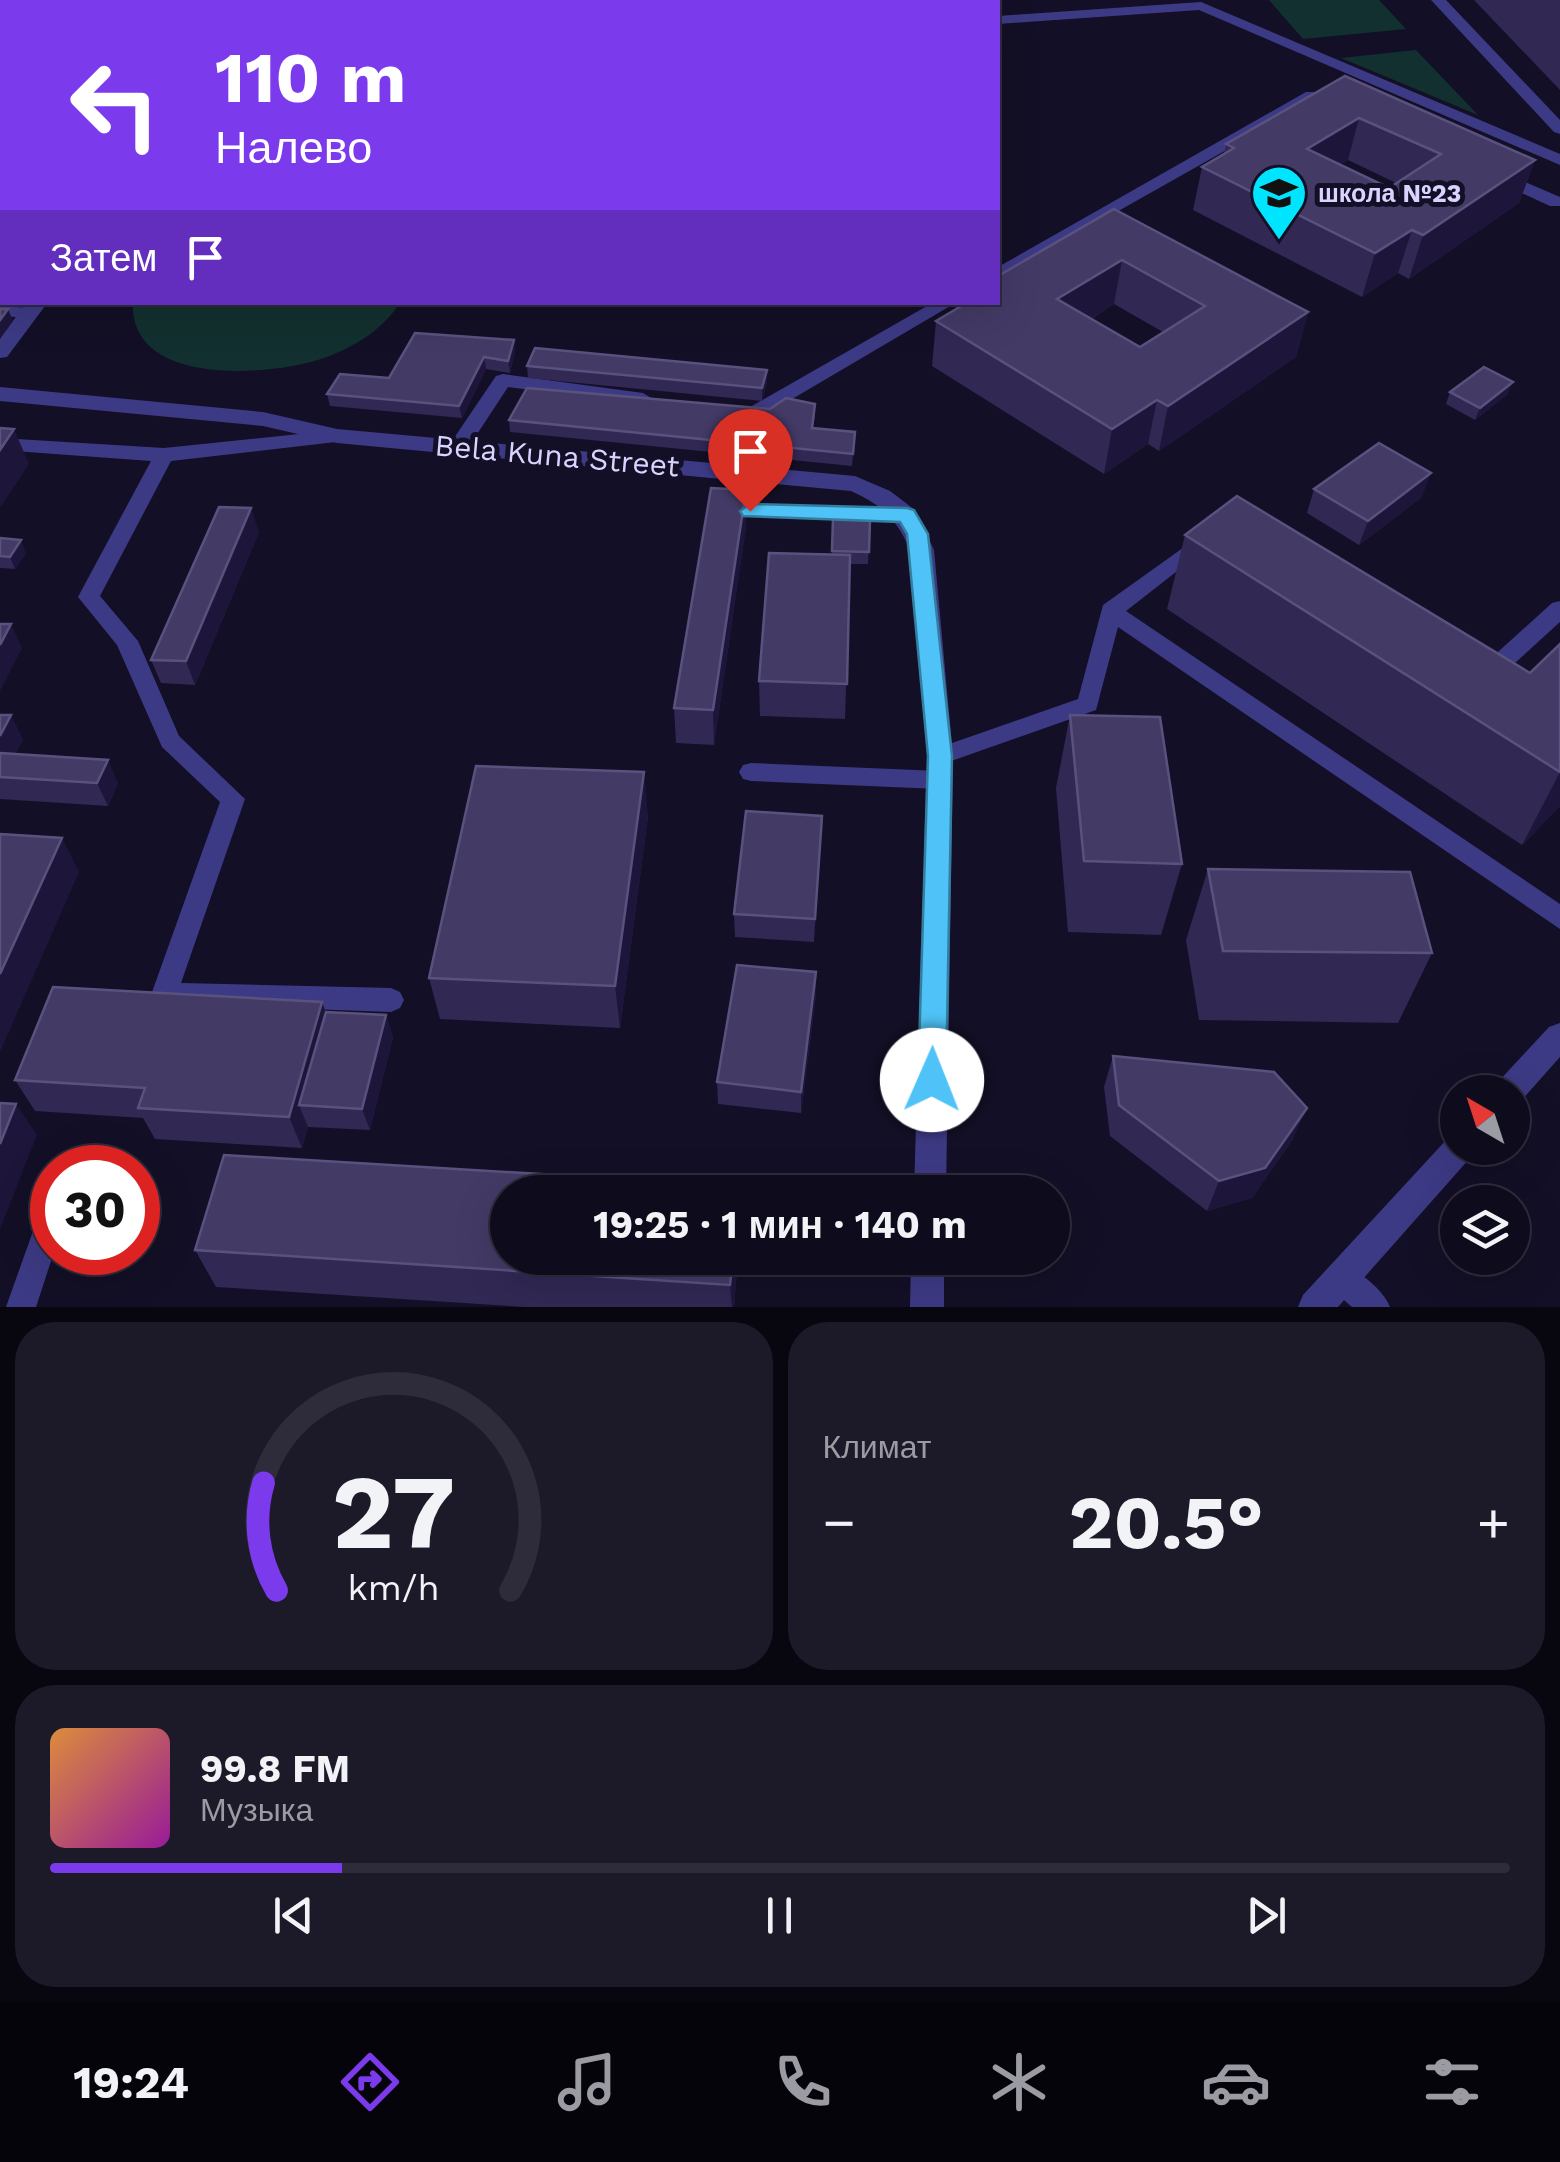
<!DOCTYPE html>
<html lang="ru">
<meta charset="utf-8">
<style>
body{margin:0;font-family:"Work Sans",sans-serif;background:#1c1929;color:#f1f3f6;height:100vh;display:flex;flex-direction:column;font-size:38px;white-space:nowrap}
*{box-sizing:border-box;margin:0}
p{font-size:32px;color:#9b9ba3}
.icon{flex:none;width:55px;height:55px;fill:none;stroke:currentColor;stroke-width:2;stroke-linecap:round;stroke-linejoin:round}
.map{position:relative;height:1307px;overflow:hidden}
.drawer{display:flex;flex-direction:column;gap:15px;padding:15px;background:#08060f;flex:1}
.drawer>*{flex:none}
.guide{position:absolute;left:0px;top:0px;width:1000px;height:305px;box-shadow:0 10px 40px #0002,0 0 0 2px #2e2b3b;background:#7c3aed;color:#fff;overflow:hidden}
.needle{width:65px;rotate:321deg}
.fabs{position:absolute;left:1440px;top:1075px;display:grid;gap:20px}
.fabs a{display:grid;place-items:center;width:90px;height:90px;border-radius:50%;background:#0e0b1c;box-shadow:0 10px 40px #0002,0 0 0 2px #2e2b3b;font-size:50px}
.speed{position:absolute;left:30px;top:1145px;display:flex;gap:20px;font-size:50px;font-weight:700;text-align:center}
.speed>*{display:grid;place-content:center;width:130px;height:130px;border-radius:50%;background:#0e0b1c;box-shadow:0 10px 40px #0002,0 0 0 2px #2e2b3b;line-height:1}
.speed .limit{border:15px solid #d22;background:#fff;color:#111}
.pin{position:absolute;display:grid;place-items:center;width:85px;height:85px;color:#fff;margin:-102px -42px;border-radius:50% 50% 50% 0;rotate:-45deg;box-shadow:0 0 10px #0007}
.pin .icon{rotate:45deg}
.me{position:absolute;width:110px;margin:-55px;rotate:1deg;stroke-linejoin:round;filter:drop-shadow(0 0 8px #0008)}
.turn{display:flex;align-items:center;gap:35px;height:210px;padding:0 50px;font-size:45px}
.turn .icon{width:130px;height:130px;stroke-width:2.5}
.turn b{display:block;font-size:70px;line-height:85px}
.then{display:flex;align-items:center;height:95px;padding:0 50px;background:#0003;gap:20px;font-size:38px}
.big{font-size:75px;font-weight:700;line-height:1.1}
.drawer .card{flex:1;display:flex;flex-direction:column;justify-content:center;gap:15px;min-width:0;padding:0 35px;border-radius:40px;background:#1c1929}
.drawer .dial{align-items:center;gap:0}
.dial svg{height:260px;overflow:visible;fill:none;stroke:#2e2b3b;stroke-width:7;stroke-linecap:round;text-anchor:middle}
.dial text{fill:#f1f3f6;stroke:none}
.song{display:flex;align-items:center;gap:30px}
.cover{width:120px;height:120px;border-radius:15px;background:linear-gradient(135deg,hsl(30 70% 55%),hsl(300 70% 35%))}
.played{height:10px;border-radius:5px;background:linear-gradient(90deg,#7c3aed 20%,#2e2b3b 20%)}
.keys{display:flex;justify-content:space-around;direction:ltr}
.heat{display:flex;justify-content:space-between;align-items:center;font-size:55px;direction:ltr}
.drawer .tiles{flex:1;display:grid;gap:15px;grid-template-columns:1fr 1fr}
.card:last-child{grid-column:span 2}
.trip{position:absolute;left:490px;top:1175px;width:580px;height:100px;border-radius:50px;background:#0e0b1c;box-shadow:0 10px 40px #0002,0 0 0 2px #2e2b3b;font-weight:700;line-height:100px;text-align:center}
.tab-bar{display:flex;height:160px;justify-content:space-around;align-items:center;background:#06040b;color:#9b9ba3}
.tab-bar .icon{width:70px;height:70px}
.tab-bar .selected{color:#7c3aed}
.tab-bar b{font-size:45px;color:#f1f3f6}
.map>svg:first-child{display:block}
.green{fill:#12302f}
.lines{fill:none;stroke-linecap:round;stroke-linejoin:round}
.service{fill:#3d3a85;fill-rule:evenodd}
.minor{fill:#3d3a85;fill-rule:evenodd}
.wall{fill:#312854;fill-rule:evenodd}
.shaded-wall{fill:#1d163a}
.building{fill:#433a66;stroke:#5a527e;stroke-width:2.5;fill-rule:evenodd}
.route{fill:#4fc3f7;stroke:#337fa1;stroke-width:2.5}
.labels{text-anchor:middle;stroke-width:10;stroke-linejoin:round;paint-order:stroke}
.far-poi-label{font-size:25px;font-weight:bold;fill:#d9d4ff;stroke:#130f26;text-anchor:start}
.street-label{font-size:30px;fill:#d9d4ff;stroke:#130f26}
</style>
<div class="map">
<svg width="1560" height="1307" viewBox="0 0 1560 1307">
<rect width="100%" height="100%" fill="#130f26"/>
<g class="green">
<path d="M1269 0H1379L1406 29 1303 39Z"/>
<path d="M1416 50 1478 115 1341 58Z"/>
<path d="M133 302H400V303C383 329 356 346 327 357 276 376 128 389 133 302Z"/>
</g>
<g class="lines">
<g class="service">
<path d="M350 0H367L368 2H351Z"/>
<path d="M935 0H954L955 2H936Z"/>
<path d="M1431 0H1446L1560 120V134L1554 132Z"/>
<path d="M1201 2 1560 154V165L1199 10 998 24V16Z"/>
<path d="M1306 92H1318L1347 106 1339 111 1313 101 998 279V267Z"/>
<path d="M2 121V133L0 134V122Z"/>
<path d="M1497 170 1560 197V206H1550L1491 179V171Z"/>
<path d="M934 302H957L760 418H735L725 412 735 406 750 407Z"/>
<path d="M0 306 30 308 39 313 30 318 0 316Z"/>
<path d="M503 374 643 393 653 399 643 405 508 387 466 451H452L449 446 452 441 496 376Z"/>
<path d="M337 430 344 431 347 436 344 441 171 461 100 596 138 641 179 736 245 799 181 983 391 988 400 992 404 1000 400 1008 391 1012 172 1004 164 1007 155 1003 151 995 220 802 162 747 117 645 78 597 151 461 0 450V438L164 448Z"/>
<path d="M750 504 907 509 917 516 907 523 743 516 740 511 743 506Z"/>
<path d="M1201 535 1208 537 1212 542 1208 547 1126 611 1560 904V929L1118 627 1096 710 940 765 932 762 928 756 932 750 1078 699 1103 605Z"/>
<path d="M1560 601V622L1493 683H1477L1474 677 1477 671 1552 603Z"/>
<path d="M751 763 939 771 948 773 951 780 948 787 939 789 751 781 743 779 739 772 743 765Z"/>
<path d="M52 1202 54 1252 36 1307H6L42 1206Z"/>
<path d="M1341 1263C1359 1271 1383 1289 1390 1307H1352L1330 1288 1326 1278 1330 1268Z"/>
</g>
<g class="minor">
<path d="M27 302H48L7 357 0 358V338Z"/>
<path d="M0 387 263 412 337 429 855 476 890 491 915 510 934 550 953 756 946 1192H914L927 756 910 550C897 519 882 505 851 491L337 443 263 426 0 401Z"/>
<path d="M1560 1023V1057L1520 1102 1512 1105V1092H1494L1498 1082 1549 1027Z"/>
<path d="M1458 1134V1148H1475L1470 1158 1338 1307H1298L1303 1295 1448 1138Z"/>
<path d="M911 1258H944V1307H910Z"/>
</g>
</g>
<g class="wall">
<path d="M1474 0H1560V90Z"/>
<path d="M1345 76 1535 160 1519 203 1409 279 1398 273 1362 297 1193 210 1202 167 1224 154 1226 144ZM1348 160 1396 183 1389 188 1340 165Z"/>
<path d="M1114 209 1308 312 1296 357 1159 451 1148 444 1104 474 932 366 936 321 998 302ZM1114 304 1163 332 1140 347 1091 319Z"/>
<path d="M514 340 515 352 510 373 486 369 462 418 330 406 327 394 389 378Z"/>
<path d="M527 366 767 382 762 401 528 378Z"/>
<path d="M1450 392 1508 394 1475 420 1446 404Z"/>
<path d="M815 416 813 428 855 432 852 466 510 432 509 420Z"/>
<path d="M1314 489 1422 497 1359 545 1307 513Z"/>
<path d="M833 519 870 520 868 564H850L845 719 760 716 759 681 832 555Z"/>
<path d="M746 526 714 745 676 743 674 708Z"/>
<path d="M259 532 195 685 161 683 151 660Z"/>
<path d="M1185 535 1530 673 1560 644V806L1522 845 1167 609Z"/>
<path d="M0 538 26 553 15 569 0 568Z"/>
<path d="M0 715 23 739 15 754 118 783 108 806 0 799Z"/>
<path d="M1070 715 1182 864 1161 935 1068 932 1056 788Z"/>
<path d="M648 816 620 1028 440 1019 429 978Z"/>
<path d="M821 839 814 942 735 937 734 914Z"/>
<path d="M1208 869 1432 953 1398 1023 1199 1020 1186 940Z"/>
<path d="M816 995 801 1113 718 1104 717 1082Z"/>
<path d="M326 1012 386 1015 393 1037 370 1130 308 1127 302 1148 155 1139 143 1118 35 1111 15 1080Z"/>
<path d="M1113 1056 1293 1139 1252 1198 1207 1211 1110 1136 1104 1087Z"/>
<path d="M224 1155 739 1186 740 1192H508V1258H738L734 1307H524L216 1287 195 1250Z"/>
</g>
<g class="shaded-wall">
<path d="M20 0H35L33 2H18Z"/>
<path d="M2 17V32L0 35V20Z"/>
<path d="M2 89V104L0 107V91Z"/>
<path d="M1359 118 1348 160 1296 192 1307 149Z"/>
<path d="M1535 160 1519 203 1409 279 1423 235Z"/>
<path d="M2 170V187L0 190V173Z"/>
<path d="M1412 230 1398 273 1362 297 1375 253Z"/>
<path d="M1122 260 1114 304 1051 343 1057 299Z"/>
<path d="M8 309 13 321 0 339V320Z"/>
<path d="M1308 312 1296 357 1159 451 1168 406Z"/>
<path d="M514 340 515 352 510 373 508 361Z"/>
<path d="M484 357 486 369 462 418 459 406Z"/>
<path d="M767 370V382L762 401V388Z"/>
<path d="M1513 382 1508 394 1475 420 1480 408Z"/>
<path d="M1157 400 1148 444 1104 474 1112 429Z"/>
<path d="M14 429 29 464 0 508V450Z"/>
<path d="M1431 473 1422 497 1359 545 1368 521Z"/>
<path d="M746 490V526L714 745 713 710Z"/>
<path d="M251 508 259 532 195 685 186 661Z"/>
<path d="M21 540 26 553 15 569 10 557Z"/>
<path d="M11 624 22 648 0 691V645Z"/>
<path d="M11 715 23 739 3 776 0 769V736Z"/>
<path d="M108 760 118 783 108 806 97 783Z"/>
<path d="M644 772 648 816 620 1028 615 986Z"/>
<path d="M1560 772V806L1522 845Z"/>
<path d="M822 816 821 839 814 942 815 919Z"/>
<path d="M62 838 79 872 0 1052V974Z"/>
<path d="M816 972V995L801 1113V1092Z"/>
<path d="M322 1002 334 1034 299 1105 308 1127 302 1148 289 1117Z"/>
<path d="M386 1015 393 1037 370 1130 362 1109Z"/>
<path d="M16 1104 37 1135 0 1229V1144Z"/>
<path d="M1307 1108 1293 1139 1252 1198 1207 1211 1219 1181Z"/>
<path d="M733 1258H738L734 1307H732L730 1285Z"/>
</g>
<g class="building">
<path d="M0 0H20L18 2H2V17L0 20Z"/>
<path d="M52 0H92L89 2H50Z"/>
<path d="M119 0H157L155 2H117Z"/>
<path d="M195 0H228L226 2H193Z"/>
<path d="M2 48V89L0 91V50Z"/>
<path d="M1345 76 1535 160 1423 235 1412 230 1375 253 1202 167 1234 148 1226 144ZM1359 118 1441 154 1389 188 1307 149Z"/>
<path d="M2 127V170L0 173V129Z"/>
<path d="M1114 209 1308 312 1168 406 1157 400 1112 429 936 321 968 302H998V276ZM1122 260 1205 306 1140 347 1057 299Z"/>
<rect x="0" y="268" width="2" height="22"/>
<path d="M0 309H8L0 320Z"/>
<path d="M415 333 514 340 508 361 484 357 459 406 327 394 340 374 389 378Z"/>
<path d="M535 348 767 370 762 388 527 366Z"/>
<path d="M1484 367 1513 382 1480 408 1450 392Z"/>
<path d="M527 388 770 409 786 398 815 404 812 428 855 432 853 454 509 420Z"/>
<path d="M0 428 14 429 0 450Z"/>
<path d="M1379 443 1431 473 1368 521 1314 489Z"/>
<path d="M711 488 746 490 713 710 674 708Z"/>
<path d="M1237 496 1530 673 1560 644V772L1185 535Z"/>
<path d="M219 507 251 508 186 661 151 660Z"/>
<path d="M833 519 870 520 869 552 832 551Z"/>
<path d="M0 538 21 540 10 557 0 556Z"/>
<path d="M769 553 850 555 847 684 759 681Z"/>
<path d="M0 624H11L0 645Z"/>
<path d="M0 715H11L0 736Z"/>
<path d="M1070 715 1160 717 1182 864 1084 861Z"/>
<path d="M0 753 108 760 97 783 0 777Z"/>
<path d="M476 766 644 772 615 986 429 978Z"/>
<path d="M746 811 822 816 815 919 734 914Z"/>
<path d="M0 834 62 838 0 974Z"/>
<path d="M1208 869 1410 872 1432 953 1223 951Z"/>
<path d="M737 965 816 972 801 1092 717 1082Z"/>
<path d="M53 987 322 1002 289 1117 138 1108 145 1088 15 1080Z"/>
<path d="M326 1012 386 1015 362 1109 299 1105Z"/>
<path d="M1113 1056 1274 1072 1307 1108 1265 1168 1219 1181 1119 1105Z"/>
<path d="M0 1103 16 1104 0 1144Z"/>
<path d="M224 1155 739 1186V1192H508V1258H733L730 1285 195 1250Z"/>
</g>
<path class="route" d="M750 504 907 508 914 510 928 534 952 756 946 1080 942 1089 932 1093 922 1089 918 1080 928 756 907 534 900 522 743 516 740 511Z"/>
<defs>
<g id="school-pin" transform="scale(2.875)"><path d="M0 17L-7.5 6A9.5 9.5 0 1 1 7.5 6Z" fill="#00e5ff" stroke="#130f26"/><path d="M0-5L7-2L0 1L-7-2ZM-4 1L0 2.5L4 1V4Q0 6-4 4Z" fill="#111"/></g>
</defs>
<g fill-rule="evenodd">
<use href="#school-pin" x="1279" y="193"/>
</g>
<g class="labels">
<g class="far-poi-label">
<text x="1318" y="202">школа №23</text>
</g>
<g class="street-label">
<text transform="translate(557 456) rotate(5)" y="10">Bela Kuna Street</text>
</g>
</g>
</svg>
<div class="fabs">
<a><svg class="needle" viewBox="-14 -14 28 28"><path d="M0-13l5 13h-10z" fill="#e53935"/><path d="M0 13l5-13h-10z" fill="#9b9ba3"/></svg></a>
<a><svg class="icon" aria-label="layers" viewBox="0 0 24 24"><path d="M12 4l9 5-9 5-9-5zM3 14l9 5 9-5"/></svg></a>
</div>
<div class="speed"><div class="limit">30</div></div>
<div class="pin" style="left:750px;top:511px;background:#d93025"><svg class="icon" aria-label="arrive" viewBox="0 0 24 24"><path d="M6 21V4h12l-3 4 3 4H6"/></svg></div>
<svg class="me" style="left:932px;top:1080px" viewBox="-20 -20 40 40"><circle r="19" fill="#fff"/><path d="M0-13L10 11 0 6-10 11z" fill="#4fc3f7"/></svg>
<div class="trip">19:25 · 1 мин · 140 m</div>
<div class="guide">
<div class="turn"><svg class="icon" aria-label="left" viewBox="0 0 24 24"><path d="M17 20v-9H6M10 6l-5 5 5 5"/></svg><div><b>110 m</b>Налево</div></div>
<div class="then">Затем<svg class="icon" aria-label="arrive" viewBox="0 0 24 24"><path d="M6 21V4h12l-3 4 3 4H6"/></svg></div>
</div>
</div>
<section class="drawer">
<div class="tiles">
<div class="card dial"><svg viewBox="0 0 100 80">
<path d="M14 69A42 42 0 1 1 86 69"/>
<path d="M14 69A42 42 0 0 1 10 36" stroke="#7c3aed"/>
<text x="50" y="56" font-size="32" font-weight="700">27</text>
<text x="50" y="72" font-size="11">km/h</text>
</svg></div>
<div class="card"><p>Климат</p>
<div class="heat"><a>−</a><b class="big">20.5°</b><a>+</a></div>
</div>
<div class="card">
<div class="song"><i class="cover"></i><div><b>99.8 FM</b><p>Музыка</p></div></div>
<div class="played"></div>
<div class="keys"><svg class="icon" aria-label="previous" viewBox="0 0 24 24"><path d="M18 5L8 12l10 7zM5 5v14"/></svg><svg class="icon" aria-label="pause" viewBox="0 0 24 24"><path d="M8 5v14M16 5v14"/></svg><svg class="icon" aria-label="next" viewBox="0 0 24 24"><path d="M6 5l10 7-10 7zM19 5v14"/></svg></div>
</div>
</div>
</section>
<nav class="tab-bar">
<b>19:24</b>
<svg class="icon selected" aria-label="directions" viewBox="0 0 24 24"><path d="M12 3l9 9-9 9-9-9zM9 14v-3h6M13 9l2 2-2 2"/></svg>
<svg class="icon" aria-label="music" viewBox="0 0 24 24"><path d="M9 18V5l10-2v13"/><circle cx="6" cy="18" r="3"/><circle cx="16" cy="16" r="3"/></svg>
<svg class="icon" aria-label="phone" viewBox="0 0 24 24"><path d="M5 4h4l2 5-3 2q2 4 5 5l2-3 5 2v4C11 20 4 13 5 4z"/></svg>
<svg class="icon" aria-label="climate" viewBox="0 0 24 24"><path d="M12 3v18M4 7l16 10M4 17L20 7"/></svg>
<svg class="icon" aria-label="car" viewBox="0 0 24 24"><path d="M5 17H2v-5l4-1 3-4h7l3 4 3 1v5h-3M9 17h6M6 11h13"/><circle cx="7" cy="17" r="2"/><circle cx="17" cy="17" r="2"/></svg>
<svg class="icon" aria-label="filters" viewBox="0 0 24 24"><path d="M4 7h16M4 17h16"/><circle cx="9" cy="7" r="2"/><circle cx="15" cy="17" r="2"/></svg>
</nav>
